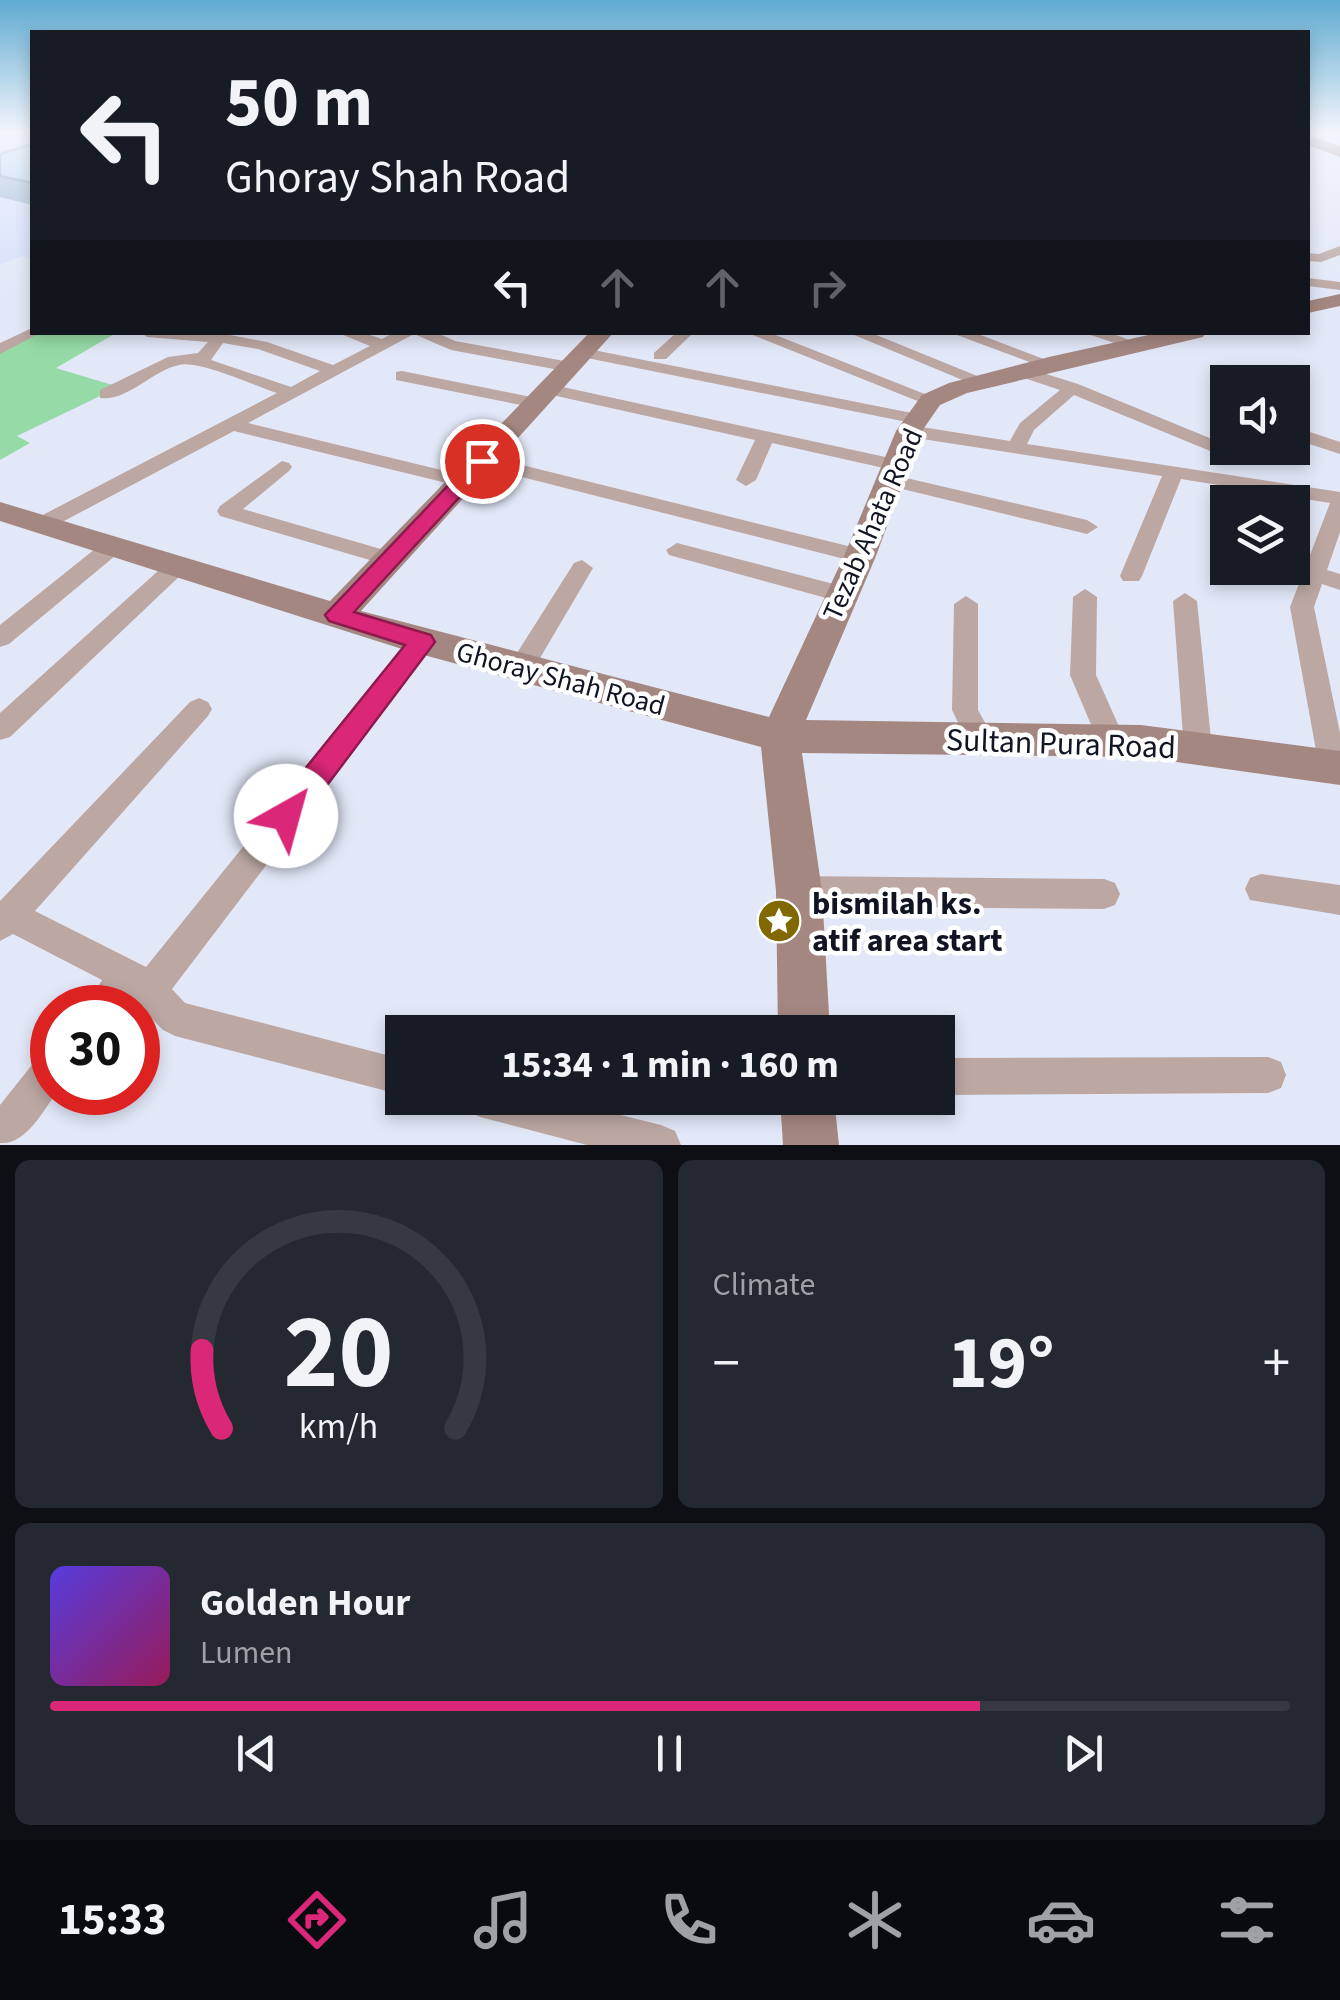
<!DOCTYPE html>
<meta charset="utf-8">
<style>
body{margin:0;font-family:"Source Sans 3",sans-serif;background:#242831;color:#f1f3f6;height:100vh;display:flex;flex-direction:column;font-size:38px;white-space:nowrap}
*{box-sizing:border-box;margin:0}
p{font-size:32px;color:#9ea1a6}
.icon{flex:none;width:55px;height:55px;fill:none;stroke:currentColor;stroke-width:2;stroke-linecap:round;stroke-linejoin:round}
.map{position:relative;height:1145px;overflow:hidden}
.drawer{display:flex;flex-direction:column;gap:15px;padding:15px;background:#0d0f14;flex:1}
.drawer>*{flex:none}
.guide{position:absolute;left:30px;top:30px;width:1280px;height:305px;border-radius:0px;box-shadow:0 5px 15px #0003;background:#171b24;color:#f1f3f6;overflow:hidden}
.fabs{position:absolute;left:1210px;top:365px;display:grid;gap:20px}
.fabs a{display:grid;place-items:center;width:100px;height:100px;border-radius:0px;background:#171b24;box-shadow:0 5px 15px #0003;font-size:50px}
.speed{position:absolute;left:30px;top:985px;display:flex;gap:20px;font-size:50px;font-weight:700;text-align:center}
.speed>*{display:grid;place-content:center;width:130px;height:130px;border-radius:50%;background:#171b24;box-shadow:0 5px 15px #0003;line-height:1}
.speed .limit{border:15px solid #d22;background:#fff;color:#111}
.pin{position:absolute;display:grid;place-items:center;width:85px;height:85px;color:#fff;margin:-42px;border:5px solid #fff;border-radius:50%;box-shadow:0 2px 10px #0007}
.me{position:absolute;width:110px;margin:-55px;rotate:38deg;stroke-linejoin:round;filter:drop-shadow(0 0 8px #0008)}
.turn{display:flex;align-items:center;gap:35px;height:210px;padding:0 30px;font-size:45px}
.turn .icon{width:130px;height:130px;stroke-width:2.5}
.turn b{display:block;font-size:70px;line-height:85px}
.lanes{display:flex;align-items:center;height:95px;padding:0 30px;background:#0003;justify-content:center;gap:50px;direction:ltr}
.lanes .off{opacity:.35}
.big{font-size:75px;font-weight:700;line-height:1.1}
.drawer .tile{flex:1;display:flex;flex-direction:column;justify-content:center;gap:15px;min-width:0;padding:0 35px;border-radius:15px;background:#242831}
.drawer .dial{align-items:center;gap:0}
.dial svg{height:260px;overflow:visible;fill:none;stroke:#363941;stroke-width:7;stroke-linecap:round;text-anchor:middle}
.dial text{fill:#f1f3f6;stroke:none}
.song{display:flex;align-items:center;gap:30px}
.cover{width:120px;height:120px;border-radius:15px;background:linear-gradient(135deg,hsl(250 70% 55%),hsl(330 70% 35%))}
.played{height:10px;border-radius:5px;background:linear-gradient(90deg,#db2777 75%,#363941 75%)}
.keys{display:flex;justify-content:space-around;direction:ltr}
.heat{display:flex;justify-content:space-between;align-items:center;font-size:55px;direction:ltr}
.drawer .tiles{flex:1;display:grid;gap:15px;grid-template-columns:1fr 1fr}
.tile:last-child{grid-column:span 2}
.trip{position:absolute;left:385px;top:1015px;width:570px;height:100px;border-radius:0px;background:#171b24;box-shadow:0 5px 15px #0003;font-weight:700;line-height:100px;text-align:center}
.dock{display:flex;height:160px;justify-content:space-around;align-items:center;background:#090b0e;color:#9ea1a6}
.dock .icon{width:70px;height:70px}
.dock .current{color:#db2777}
.dock b{font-size:45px;color:#f1f3f6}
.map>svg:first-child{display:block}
.built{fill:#d7e0fc}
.green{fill:#96dba7}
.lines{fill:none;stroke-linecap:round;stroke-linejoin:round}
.street{fill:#bca7a3;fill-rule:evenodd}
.secondary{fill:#a58781;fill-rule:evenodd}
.primary{fill:#947069;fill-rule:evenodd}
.wall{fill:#95b2d3}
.building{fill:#adcff5;stroke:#7991ac;stroke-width:2.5}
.route{fill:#db2777;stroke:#8e194d;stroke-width:2.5}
.labels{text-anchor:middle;stroke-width:9;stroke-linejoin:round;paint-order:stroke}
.street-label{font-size:28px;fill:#111523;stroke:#fff}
.near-street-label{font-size:32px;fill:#111523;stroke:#fff}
.near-poi-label{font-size:32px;font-weight:bold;fill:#111523;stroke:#fff;text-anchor:start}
</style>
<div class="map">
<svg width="1340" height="1145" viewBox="0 0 1340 1145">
<rect width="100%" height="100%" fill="#e3e8f8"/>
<path class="built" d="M0 133H32V259L23 256 0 265Z"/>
<path class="green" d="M38 333H116L56 368 119 387 17 436 30 443 0 460V350Z"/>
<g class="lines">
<g class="street">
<path d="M1340 246V255L1321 262 1308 261V253L1319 254Z"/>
<path d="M1308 278 1340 282V290L1308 286Z"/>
<path d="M32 328V332H42L0 354V343Z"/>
<path d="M140 332H231L230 335 267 342 333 365 370 346 336 332H361L382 339 395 332H435L455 341 570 362 578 367 570 372 451 350 414 334 248 423 470 477 473 481 470 485 463 487 234 431 49 529H35L31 524 35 519 277 393C255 386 199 360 179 365 153 370 127 402 100 398V390L168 357 198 353 208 342 147 337ZM223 343 258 349 320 371 291 387 211 360Z"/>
<path d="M677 332H694L666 359H654V353Z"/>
<path d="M745 332H768L940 400 931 405 925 404Z"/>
<path d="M847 332H869L992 382 989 386H977Z"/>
<path d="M949 332H973L1057 364 1043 367Z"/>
<path d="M1082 332H1108L1143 345 1135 350Z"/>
<path d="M583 348 917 414 926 419 917 424 577 356V350Z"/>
<path d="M1024 367 1078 384 1212 439 1228 430V446L1215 453 1074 395 1034 430 1027 444 1340 492V532L1327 570 1340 574V590L1322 584 1314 607 1340 733V777L1333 779 1323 775 1319 767 1290 607 1330 503 1181 479 1142 576 1139 581H1123L1120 576 1162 476 909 437 900 431 909 425 1010 441 1020 423 1060 390 1018 376V368Z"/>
<path d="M402 371 536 398 545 403 536 408 396 380V372Z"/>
<path d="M549 384 904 461 907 465 897 471 772 443 756 480 746 486 736 480 755 440 543 393 540 389Z"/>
<path d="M1304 430 1340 442V454L1297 440V432Z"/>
<path d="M482 455 860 549 871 556 860 563 475 465 472 461Z"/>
<path d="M282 461 289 463 292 467 289 471 243 509 398 554 401 559 398 564 390 566 220 516 217 511 220 506Z"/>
<path d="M889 474 1087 520 1098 527 1087 534 882 484 879 480Z"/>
<path d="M113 539 124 546 121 551 9 644 0 647V625L105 541Z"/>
<path d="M677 543 849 588 853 594 841 602 669 555 666 550Z"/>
<path d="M176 559 187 567 184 572 10 737 0 740V713L168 562Z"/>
<path d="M582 560 593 568 530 675 521 678 512 675 508 668 512 661 574 563Z"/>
<path d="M1085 589 1097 597 1096 675 1125 740 1121 748 1111 751 1101 748 1070 675 1073 597Z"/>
<path d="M1185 593 1197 601 1212 749 1208 757 1198 761 1188 757 1184 749 1173 601Z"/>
<path d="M966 596 978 604V710L994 739 990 747 980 750 970 747 952 710 954 604Z"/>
<path d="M423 632 432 635 435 641 432 647 172 989 185 1003 402 1059V1095L175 1036 163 1030 131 998 124 1008H85L102 980 13 934 0 941V901L190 702 199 698 208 702 212 709 208 716 35 911 146 967 414 635Z"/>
<path d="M1261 874 1340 885V915L1250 900 1245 889 1250 878Z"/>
<path d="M799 876 1104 879 1115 883 1120 894 1115 905 1104 909 799 906 788 902 783 891 788 880Z"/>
<path d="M52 1051V1092H57C43 1111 26 1145 0 1143V1105L39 1056Z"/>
<path d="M1268 1057 1281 1062 1286 1075 1281 1088 1268 1093 938 1095V1058Z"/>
<path d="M461 1098H552L661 1125 675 1131 681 1145H587L480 1117 467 1111Z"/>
</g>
<g class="secondary">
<path d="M1340 294V306L1308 313V301Z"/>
<path d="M590 332H614L361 611 769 717 844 556 896 431 922 395 949 383 1049 357 1162 332H1206L1203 337 967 393 940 405 922 431 876 556 806 720 1141 725 1340 751V785L1141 757 802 753 822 891 830 1032H778L776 891 761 747 402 649 0 521V502L330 601Z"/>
<path d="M780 1098H834L839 1145H783Z"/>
</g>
<path class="primary" d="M1308 135 1340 146V157L1308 145Z"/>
</g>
<path class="wall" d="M32 144V205L0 197V154Z"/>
<path class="building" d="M32 144V183L0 176V154Z"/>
<linearGradient id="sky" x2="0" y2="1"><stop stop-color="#5faad0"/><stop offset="0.45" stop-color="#f2f5fc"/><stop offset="1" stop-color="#f2f5fc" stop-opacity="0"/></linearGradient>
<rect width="1340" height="293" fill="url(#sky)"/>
<path class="route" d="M482 455 492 461 489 465 354 612 431 635 435 642 297 825 286 829 275 825 271 816 275 806 405 645 329 621 325 615 475 457Z"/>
<defs>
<g id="sight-disc" transform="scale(2.25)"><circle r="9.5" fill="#826800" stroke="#fff"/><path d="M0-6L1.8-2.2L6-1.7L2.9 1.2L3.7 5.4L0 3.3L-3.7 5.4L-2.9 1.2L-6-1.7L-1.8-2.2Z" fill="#fff"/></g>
</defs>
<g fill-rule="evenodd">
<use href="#sight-disc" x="779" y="921"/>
</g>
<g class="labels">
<g class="street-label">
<text transform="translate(872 524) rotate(-66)" y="10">Tezab Ahata Road</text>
<text transform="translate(561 678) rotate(15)" y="10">Ghoray Shah Road</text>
</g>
<g class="near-street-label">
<text transform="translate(1061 743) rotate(2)" y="11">Sultan Pura Road</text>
</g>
<g class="near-poi-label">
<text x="812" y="914">bismilah ks.<tspan x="812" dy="37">atif area start</tspan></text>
</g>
</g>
</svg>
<div class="fabs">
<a><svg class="icon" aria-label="sound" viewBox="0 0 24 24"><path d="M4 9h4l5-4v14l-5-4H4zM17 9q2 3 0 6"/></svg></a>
<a><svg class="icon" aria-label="layers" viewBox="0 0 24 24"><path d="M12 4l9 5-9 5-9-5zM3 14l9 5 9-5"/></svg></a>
</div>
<div class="speed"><div class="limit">30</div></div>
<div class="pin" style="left:482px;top:461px;background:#d93025"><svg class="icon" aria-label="arrive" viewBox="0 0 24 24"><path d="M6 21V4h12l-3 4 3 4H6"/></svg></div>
<svg class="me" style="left:286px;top:816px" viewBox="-20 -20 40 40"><circle r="19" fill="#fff"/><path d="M0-13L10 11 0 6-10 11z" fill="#db2777"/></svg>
<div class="trip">15:34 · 1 min · 160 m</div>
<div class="guide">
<div class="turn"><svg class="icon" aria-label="left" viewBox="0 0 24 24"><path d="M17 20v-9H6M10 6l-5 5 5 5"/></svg><div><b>50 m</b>Ghoray Shah Road</div></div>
<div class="lanes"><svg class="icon" aria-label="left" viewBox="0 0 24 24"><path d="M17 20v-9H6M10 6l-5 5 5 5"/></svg><svg class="icon off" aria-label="ahead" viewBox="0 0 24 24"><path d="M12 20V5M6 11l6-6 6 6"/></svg><svg class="icon off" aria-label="ahead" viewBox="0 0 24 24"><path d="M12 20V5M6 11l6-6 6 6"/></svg><svg class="icon off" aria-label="right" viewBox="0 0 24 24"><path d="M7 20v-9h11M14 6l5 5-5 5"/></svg></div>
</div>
</div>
<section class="drawer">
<div class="tiles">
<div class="tile dial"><svg viewBox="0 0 100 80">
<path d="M14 69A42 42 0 1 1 86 69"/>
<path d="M14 69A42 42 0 0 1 8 45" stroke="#db2777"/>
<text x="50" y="56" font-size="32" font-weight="700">20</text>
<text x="50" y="72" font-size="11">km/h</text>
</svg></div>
<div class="tile"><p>Climate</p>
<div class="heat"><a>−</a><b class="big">19°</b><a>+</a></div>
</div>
<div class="tile">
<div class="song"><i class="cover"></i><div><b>Golden Hour</b><p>Lumen</p></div></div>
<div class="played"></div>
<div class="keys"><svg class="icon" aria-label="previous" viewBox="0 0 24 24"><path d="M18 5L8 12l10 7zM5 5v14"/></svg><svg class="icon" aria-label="pause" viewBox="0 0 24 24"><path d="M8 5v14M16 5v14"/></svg><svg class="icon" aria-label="next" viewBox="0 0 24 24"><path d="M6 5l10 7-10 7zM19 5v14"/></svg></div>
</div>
</div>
</section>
<nav class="dock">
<b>15:33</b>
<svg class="icon current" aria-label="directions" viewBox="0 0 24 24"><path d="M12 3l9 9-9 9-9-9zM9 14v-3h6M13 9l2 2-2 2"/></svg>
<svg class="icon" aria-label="music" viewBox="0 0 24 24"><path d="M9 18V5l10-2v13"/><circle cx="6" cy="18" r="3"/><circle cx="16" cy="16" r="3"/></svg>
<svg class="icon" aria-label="phone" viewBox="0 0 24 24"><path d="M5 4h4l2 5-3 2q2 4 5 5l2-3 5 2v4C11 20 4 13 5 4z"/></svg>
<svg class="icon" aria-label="climate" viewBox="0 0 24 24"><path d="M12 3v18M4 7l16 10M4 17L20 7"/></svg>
<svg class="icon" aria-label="car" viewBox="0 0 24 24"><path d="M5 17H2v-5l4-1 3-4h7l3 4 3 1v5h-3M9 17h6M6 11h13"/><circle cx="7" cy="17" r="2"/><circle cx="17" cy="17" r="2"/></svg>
<svg class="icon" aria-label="filters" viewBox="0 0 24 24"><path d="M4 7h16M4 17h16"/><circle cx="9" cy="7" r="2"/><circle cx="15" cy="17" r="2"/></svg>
</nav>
